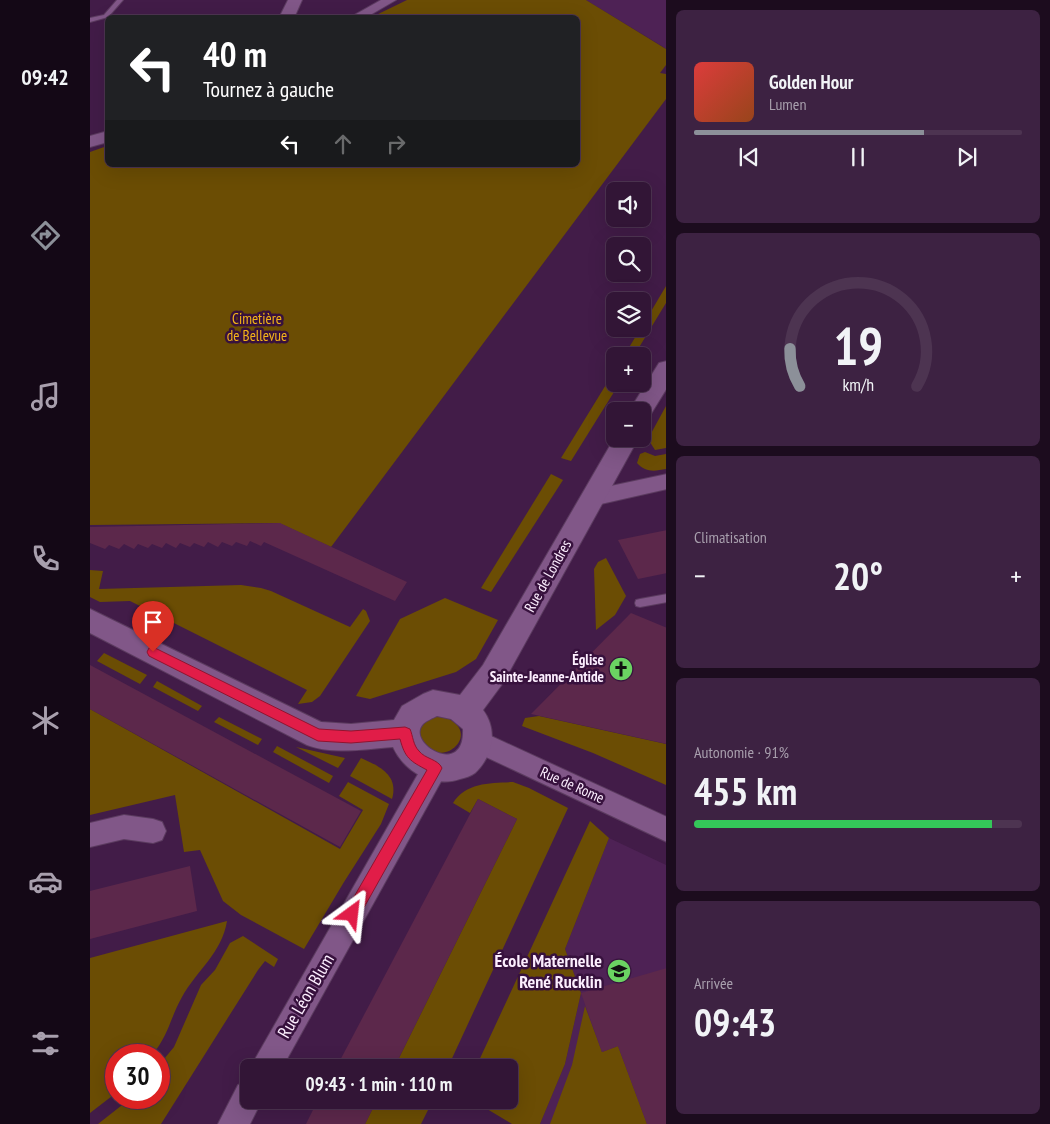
<!DOCTYPE html>
<html lang="fr">
<meta charset="utf-8">
<style>
body{margin:0;font-family:"PT Sans Narrow",sans-serif;background:#3d2242;color:#f1f3f6;height:100vh;display:flex;flex-direction:column;font-size:19px;white-space:nowrap}
*{box-sizing:border-box;margin:0}
p{font-size:16px;color:#a89fad}
.icon{flex:none;width:28px;height:28px;fill:none;stroke:currentColor;stroke-width:2;stroke-linecap:round;stroke-linejoin:round}
.map{position:relative;flex:1;overflow:hidden}
.details{display:flex;flex-direction:column;gap:10px;padding:10px;background:#1c0c1e;width:384px}
.details>*{flex:none}
.hud{position:absolute;left:15px;top:15px;width:475px;height:152px;border-radius:8px;box-shadow:0 5px 20px #0002,0 0 0 1px #4d3451;background:#202124;color:#fff;overflow:hidden}
.tools{position:absolute;left:516px;top:182px;display:grid;gap:10px}
.tools a{display:grid;place-items:center;width:45px;height:45px;border-radius:8px;background:#321536;box-shadow:0 5px 20px #0002,0 0 0 1px #4d3451;font-size:25px}
.speed{position:absolute;left:15px;top:1044px;display:flex;gap:10px;font-size:25px;font-weight:700;text-align:center}
.speed>*{display:grid;place-content:center;width:65px;height:65px;border-radius:50%;background:#321536;box-shadow:0 5px 20px #0002,0 0 0 1px #4d3451;line-height:1}
.speed .limit{border:8px solid #d22;background:#fff;color:#111}
.pin{position:absolute;display:grid;place-items:center;width:42px;height:42px;color:#fff;margin:-51px -21px;border-radius:50% 50% 50% 0;rotate:-45deg;box-shadow:0 0 5px #0007}
.pin .icon{rotate:45deg}
.me{position:absolute;width:55px;margin:-28px;rotate:30deg;stroke-linejoin:round;filter:drop-shadow(0 0 4px #0008)}
.turn{display:flex;align-items:center;gap:18px;height:105px;padding:0 15px;font-size:22px}
.turn .icon{width:65px;height:65px;stroke-width:2.5}
.turn b{display:block;font-size:35px;line-height:42px}
.lanes{display:flex;align-items:center;height:48px;padding:0 15px;background:#0003;justify-content:center;gap:25px;direction:ltr}
.lanes .off{opacity:.35}
.big{font-size:38px;font-weight:800;line-height:1.1}
.details .card{flex:1;display:flex;flex-direction:column;justify-content:center;gap:8px;min-width:0;padding:0 18px;border-radius:8px;background:#3d2242}
.details .dial{align-items:center;gap:0}
.dial svg{height:130px;overflow:visible;fill:none;stroke:#4d3451;stroke-width:7;stroke-linecap:round;text-anchor:middle}
.dial text{fill:#f1f3f6;stroke:none}
.song{display:flex;align-items:center;gap:15px}
.cover{width:60px;height:60px;border-radius:8px;background:linear-gradient(135deg,hsl(0 70% 55%),hsl(20 70% 35%))}
.played{height:5px;border-radius:2px;background:linear-gradient(90deg,#8c9099 70%,#4d3451 70%)}
.keys{display:flex;justify-content:space-around;direction:ltr}
.heat{display:flex;justify-content:space-between;align-items:center;font-size:28px;direction:ltr}
.charge{height:8px;border-radius:4px;background:linear-gradient(90deg,#34c759 91%,#4d3451 0)}
.trip{position:absolute;left:150px;top:1059px;width:278px;height:50px;border-radius:8px;background:#321536;box-shadow:0 5px 20px #0002,0 0 0 1px #4d3451;font-weight:800;line-height:50px;text-align:center}
main{display:flex;flex:1;min-height:0}
.tabs{display:flex;flex-direction:column;width:90px;justify-content:space-around;align-items:center;background:#140816;color:#a89fad}
.tabs .icon{width:35px;height:35px}
.tabs .current{color:#8c9099}
.tabs b{font-size:22px;color:#f1f3f6}
.map>svg:first-child{display:block}
.built{fill:#4e2255}
.green{fill:#6b4d04}
.building{fill:#5c284b}
.lines{fill:none;stroke-linecap:round;stroke-linejoin:round}
.service-casing{stroke:#5b3b5f;stroke-width:2}
.minor-casing{stroke:#5b3b5f;stroke-width:2}
.tertiary-casing{stroke:#5b3b5f;stroke-width:2}
.service{fill:#815788;fill-rule:evenodd}
.minor{fill:#815788;fill-rule:evenodd}
.tertiary{fill:#815788;fill-rule:evenodd}
.route{fill:#e11d48;stroke:#92132f}
.labels{text-anchor:middle;stroke-width:5;stroke-linejoin:round;paint-order:stroke}
.park-label{font-size:15px;fill:#f3b419;stroke:#37113d}
.street-label{font-size:15px;fill:#fceefe;stroke:#37113d}
.poi-label{font-size:15px;font-weight:bold;fill:#fceefe;stroke:#37113d;text-anchor:end}
.near-poi-label{font-size:18px;font-weight:bold;fill:#fceefe;stroke:#37113d;text-anchor:end}
.near-street-label{font-size:18px;fill:#fceefe;stroke:#37113d}
</style>
<main>
<nav class="tabs">
<b>09:42</b>
<svg class="icon current" aria-label="directions" viewBox="0 0 24 24"><path d="M12 3l9 9-9 9-9-9zM9 14v-3h6M13 9l2 2-2 2"/></svg>
<svg class="icon" aria-label="music" viewBox="0 0 24 24"><path d="M9 18V5l10-2v13"/><circle cx="6" cy="18" r="3"/><circle cx="16" cy="16" r="3"/></svg>
<svg class="icon" aria-label="phone" viewBox="0 0 24 24"><path d="M5 4h4l2 5-3 2q2 4 5 5l2-3 5 2v4C11 20 4 13 5 4z"/></svg>
<svg class="icon" aria-label="climate" viewBox="0 0 24 24"><path d="M12 3v18M4 7l16 10M4 17L20 7"/></svg>
<svg class="icon" aria-label="car" viewBox="0 0 24 24"><path d="M5 17H2v-5l4-1 3-4h7l3 4 3 1v5h-3M9 17h6M6 11h13"/><circle cx="7" cy="17" r="2"/><circle cx="17" cy="17" r="2"/></svg>
<svg class="icon" aria-label="filters" viewBox="0 0 24 24"><path d="M4 7h16M4 17h16"/><circle cx="9" cy="7" r="2"/><circle cx="15" cy="17" r="2"/></svg>
</nav>
<div class="map">
<svg width="577" height="1124" viewBox="0 0 577 1124">
<rect width="100%" height="100%" fill="#421c48"/>
<g class="built">
<path d="M496 0H576V49L572 46Z"/>
<path d="M519 838 576 865V1124H450L475 1064 491 993 475 949Z"/>
</g>
<g class="green">
<path d="M317 0H496L576 49V65L570 73 576 74V99L241 547 189 523 0 525V152L17 146 18 165H488V18L282 17Z"/>
<path d="M576 286V303L545 354 537 351 550 329H552L553 325Z"/>
<path d="M525 370V384H529L481 461 471 458Z"/>
<path d="M576 406V448L565 450 558 439Z"/>
<path d="M555 452 565 456 576 454V469C565 471 556 473 547 463L550 454Z"/>
<path d="M461 474 473 480 401 592 391 588Z"/>
<path d="M516 558 536 596 525 615 506 630 504 569 508 562Z"/>
<path d="M0 570 13 571 9 589 151 585 171 588 181 591 260 627 273 609 276 611 280 621 230 696 222 702 208 704 217 690 40 601 10 602 0 597Z"/>
<path d="M355 598 408 620 386 659 366 672 280 699 266 696 310 619Z"/>
<path d="M14 653 57 675 50 684 7 661Z"/>
<path d="M67 681 112 706 108 711 63 687Z"/>
<path d="M0 709 250 849 273 810 249 796 258 782 299 804 291 824 254 882 214 949 151 915 133 901 110 850 94 852 85 795 0 815Z"/>
<path d="M349 715C396 729 356 769 334 746 332 743 330 738 329 735 331 723 338 717 349 715Z"/>
<path d="M449 716 576 744V785L503 753 432 726 435 718Z"/>
<path d="M129 717 172 739 168 745 124 722Z"/>
<path d="M187 746 243 776 239 783 183 752Z"/>
<path d="M206 747 255 758 248 768Z"/>
<path d="M271 758C289 766 309 775 302 799L260 776Z"/>
<path d="M423 782 439 788 478 808 358 1067 304 1068 427 819 388 799 380 813 363 803C376 782 401 783 423 782Z"/>
<path d="M500 821 519 838 475 949 491 993 475 1064 450 1124H422L382 1100H419V1068L386 1067Z"/>
<path d="M137 921C132 953 107 970 92 997 80 1018 79 1035 62 1055H26V1093L0 1113V958Z"/>
<path d="M153 936 188 959 184 967 175 961 168 970 71 1124H8L41 1098H69V1065L84 1047 111 985 125 970 140 943Z"/>
<path d="M495 1006 512 1052 528 1046 557 1124H460L482 1065Z"/>
<path d="M287 1100H343L331 1124H275Z"/>
</g>
<g class="building">
<path d="M190 523 317 582 305 601 174 542 171 546 160 541 157 546 146 542 142 546 132 542 128 547 118 542 114 547 104 543 100 547 90 543 86 548 76 543 72 548 62 544 58 548 48 544 44 549 34 544 29 549 19 545 15 549 0 543V527Z"/>
<path d="M577 530V573L548 579 528 540Z"/>
<path d="M541 613 577 628V744L441 714Z"/>
<path d="M0 665 271 811 250 847 0 709Z"/>
<path d="M388 799 427 819 304 1068H246Z"/>
<path d="M100 866 107 911 0 939V891Z"/>
<path d="M577 968V1124H557L528 1046 512 1052 491 993Z"/>
<path d="M228 1100H287L275 1124H216Z"/>
</g>
<g class="lines">
<g class="service-casing">
<g id="service">
<path d="M27 0H33L18 17 0 22V18L14 15Z"/>
<path d="M577 594V602L550 607 546 606 545 603 546 600 550 599Z"/>
</g>
</g>
<g class="minor-casing">
<g id="minor">
<path d="M291 0H306L275 18H259Z"/>
<path d="M577 474V489L502 506 495 503 492 498 495 493 502 490Z"/>
<path d="M388 730 577 817V842L379 749 376 741 379 733Z"/>
<path d="M345 757 354 760 357 768 354 776 192 1068H160L336 760Z"/>
<path d="M34 815 63 819 72 822 76 831 72 840 63 843 34 839 0 847V823Z"/>
<path d="M159 1081V1100H172L160 1124H128L148 1085Z"/>
</g>
</g>
<g class="tertiary-casing">
<g id="tertiary">
<path d="M198 0H212L204 18H189Z"/>
<path d="M18 131V142L0 147V136Z"/>
<path d="M577 361V388L559 417 552 419V411H539L569 363Z"/>
<path d="M525 437 548 439 413 683 393 710C408 730 403 756 385 773 381 776 375 778 370 779 344 788 315 773 303 747 275 749 244 755 217 745L0 633V609L231 722 261 724 304 720 312 706 333 694 343 690 370 695 393 665ZM347 716 361 719 373 729C375 779 315 743 333 724 336 721 343 718 347 716Z"/>
</g>
</g>
<use href="#service" class="service"/>
<use href="#minor" class="minor"/>
<use href="#tertiary" class="tertiary"/>
</g>
<path class="route" d="M63 647 229 729 261 731 315 727 320 729C323 736 323 745 329 751 335 759 348 759 352 768L350 772 267 920 262 922 257 920 255 914 257 909 337 770C320 761 315 758 310 739L261 743 228 741 59 656 57 652 59 648Z"/>
<defs>
<g id="church-disc" transform="scale(1.25)"><circle r="9.5" fill="#6bd362" stroke="#37113d"/><path d="M-1.2-6h2.4v3.5h3.3v2.4h-3.3V6h-2.4V-.1h-3.3v-2.4h3.3Z" fill="#111"/></g>
<g id="school-disc" transform="scale(1.25)"><circle r="9.5" fill="#6bd362" stroke="#37113d"/><path d="M0-5L7-2L0 1L-7-2ZM-4 1L0 2.5L4 1V4Q0 6-4 4Z" fill="#111"/></g>
</defs>
<g fill-rule="evenodd">
<use href="#church-disc" x="531" y="669"/>
<use href="#school-disc" x="529" y="971"/>
</g>
<g class="labels">
<g class="park-label">
<text x="167" y="324">Cimetière<tspan x="167" dy="17">de Bellevue</tspan></text>
</g>
<g class="street-label">
<text transform="translate(458 576) rotate(-61)" y="5">Rue de Londres</text>
<text transform="translate(482 785) rotate(24)" y="5">Rue de Rome</text>
</g>
<g class="poi-label">
<text x="514" y="665">Église<tspan x="514" dy="17">Sainte-Jeanne-Antide</tspan></text>
</g>
<g class="near-poi-label">
<text x="512" y="967">École Maternelle<tspan x="512" dy="21">René Rucklin</tspan></text>
</g>
<g class="near-street-label">
<text transform="translate(216 996) rotate(-60)" y="6">Rue Léon Blum</text>
</g>
</g>
</svg>
<div class="tools">
<a><svg class="icon" aria-label="sound" viewBox="0 0 24 24"><path d="M4 9h4l5-4v14l-5-4H4zM17 9q2 3 0 6"/></svg></a>
<a><svg class="icon" aria-label="search" viewBox="0 0 24 24"><circle cx="10" cy="10" r="6"/><path d="M15 15l6 6"/></svg></a>
<a><svg class="icon" aria-label="layers" viewBox="0 0 24 24"><path d="M12 4l9 5-9 5-9-5zM3 14l9 5 9-5"/></svg></a>
<a>+</a>
<a>−</a>
</div>
<div class="speed"><div class="limit">30</div></div>
<div class="pin" style="left:63px;top:652px;background:#d93025"><svg class="icon" aria-label="arrive" viewBox="0 0 24 24"><path d="M6 21V4h12l-3 4 3 4H6"/></svg></div>
<svg class="me" style="left:262px;top:914px" viewBox="-20 -20 40 40"><path d="M0-17L14 15 0 8-14 15z" fill="#e11d48" stroke="#fff" stroke-width="4"/></svg>
<div class="trip">09:43 · 1 min · 110 m</div>
<div class="hud">
<div class="turn"><svg class="icon" aria-label="left" viewBox="0 0 24 24"><path d="M17 20v-9H6M10 6l-5 5 5 5"/></svg><div><b>40 m</b>Tournez à gauche</div></div>
<div class="lanes"><svg class="icon" aria-label="left" viewBox="0 0 24 24"><path d="M17 20v-9H6M10 6l-5 5 5 5"/></svg><svg class="icon off" aria-label="ahead" viewBox="0 0 24 24"><path d="M12 20V5M6 11l6-6 6 6"/></svg><svg class="icon off" aria-label="right" viewBox="0 0 24 24"><path d="M7 20v-9h11M14 6l5 5-5 5"/></svg></div>
</div>
</div>
<section class="details">
<div class="card">
<div class="song"><i class="cover"></i><div><b>Golden Hour</b><p>Lumen</p></div></div>
<div class="played"></div>
<div class="keys"><svg class="icon" aria-label="previous" viewBox="0 0 24 24"><path d="M18 5L8 12l10 7zM5 5v14"/></svg><svg class="icon" aria-label="pause" viewBox="0 0 24 24"><path d="M8 5v14M16 5v14"/></svg><svg class="icon" aria-label="next" viewBox="0 0 24 24"><path d="M6 5l10 7-10 7zM19 5v14"/></svg></div>
</div>
<div class="card dial"><svg viewBox="0 0 100 80">
<path d="M14 69A42 42 0 1 1 86 69"/>
<path d="M14 69A42 42 0 0 1 8 46" stroke="#8c9099"/>
<text x="50" y="56" font-size="32" font-weight="700">19</text>
<text x="50" y="72" font-size="11">km/h</text>
</svg></div>
<div class="card"><p>Climatisation</p>
<div class="heat"><a>−</a><b class="big">20°</b><a>+</a></div>
</div>
<div class="card"><p>Autonomie · 91%</p><b class="big">455 km</b><div class="charge"></div></div>
<div class="card"><p>Arrivée</p><b class="big">09:43</b></div>
</section>
</main>
